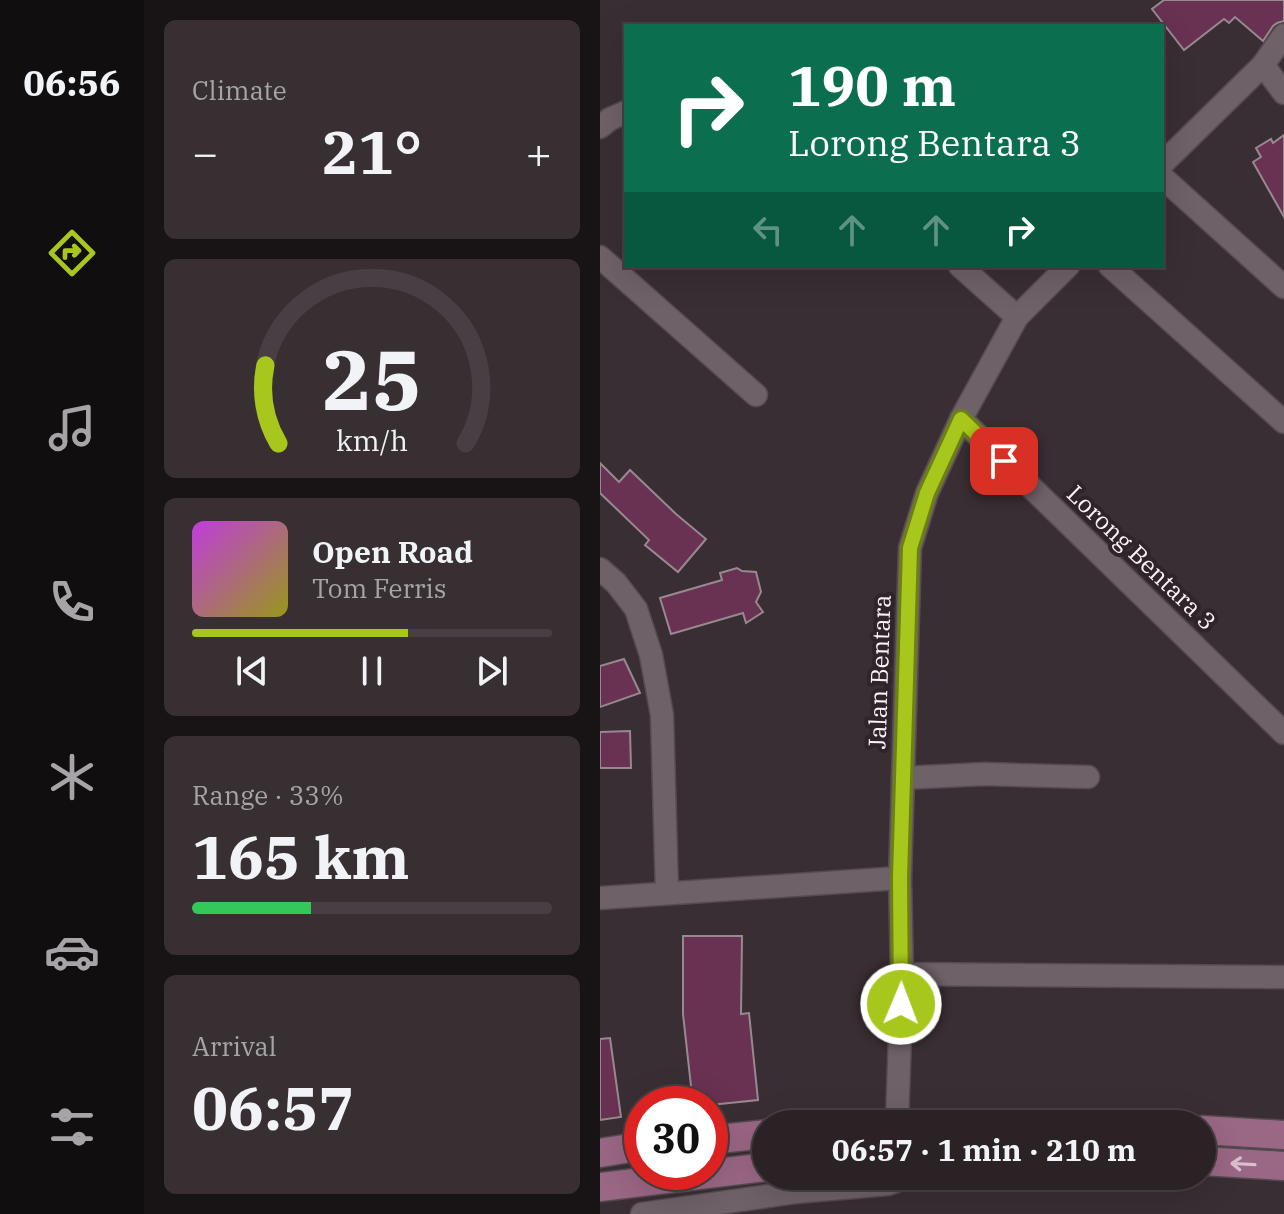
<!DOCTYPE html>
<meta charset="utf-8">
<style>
body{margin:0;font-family:"IBM Plex Serif",serif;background:#372f32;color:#f1f3f6;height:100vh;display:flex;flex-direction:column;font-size:30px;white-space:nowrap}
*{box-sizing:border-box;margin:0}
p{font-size:26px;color:#a6a4a7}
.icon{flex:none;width:44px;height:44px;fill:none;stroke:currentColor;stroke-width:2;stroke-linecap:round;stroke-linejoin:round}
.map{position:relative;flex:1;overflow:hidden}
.details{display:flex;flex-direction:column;gap:20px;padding:20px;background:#181315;width:456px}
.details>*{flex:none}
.top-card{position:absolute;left:24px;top:24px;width:540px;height:244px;border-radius:0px;box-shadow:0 8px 32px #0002,0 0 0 2px #473f43;background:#0b6e4f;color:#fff;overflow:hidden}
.speed{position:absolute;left:24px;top:1086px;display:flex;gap:16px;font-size:40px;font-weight:700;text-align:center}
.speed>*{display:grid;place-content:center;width:104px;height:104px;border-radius:50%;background:#2b2226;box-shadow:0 8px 32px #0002,0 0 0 2px #473f43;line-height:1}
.speed .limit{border:12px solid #d22;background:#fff;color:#111}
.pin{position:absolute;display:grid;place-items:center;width:68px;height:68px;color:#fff;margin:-34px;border-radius:16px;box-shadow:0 4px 12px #0006}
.me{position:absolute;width:88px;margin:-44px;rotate:1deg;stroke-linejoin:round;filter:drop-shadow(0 0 6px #0008)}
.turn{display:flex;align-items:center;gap:28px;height:168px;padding:0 32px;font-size:36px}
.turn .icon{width:104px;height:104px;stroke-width:2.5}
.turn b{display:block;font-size:56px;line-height:68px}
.lanes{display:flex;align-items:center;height:76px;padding:0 32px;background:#0003;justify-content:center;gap:40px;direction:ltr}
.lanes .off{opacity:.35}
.big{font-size:60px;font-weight:700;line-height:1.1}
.details .widget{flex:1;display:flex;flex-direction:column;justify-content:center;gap:12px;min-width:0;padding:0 28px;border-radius:12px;background:#372f32}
.details .dial{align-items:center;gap:0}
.dial svg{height:208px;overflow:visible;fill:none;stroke:#473f43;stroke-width:7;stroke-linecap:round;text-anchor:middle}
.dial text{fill:#f1f3f6;stroke:none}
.song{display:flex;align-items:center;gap:24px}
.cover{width:96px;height:96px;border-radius:12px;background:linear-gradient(135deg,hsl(290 70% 55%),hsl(60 70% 35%))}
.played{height:8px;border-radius:4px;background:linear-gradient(90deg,#a8c71c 60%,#473f43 60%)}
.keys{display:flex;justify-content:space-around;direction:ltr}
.heat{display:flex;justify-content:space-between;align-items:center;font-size:44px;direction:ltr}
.charge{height:12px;border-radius:6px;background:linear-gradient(90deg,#34c759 33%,#473f43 0)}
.trip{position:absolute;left:152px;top:1110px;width:464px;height:80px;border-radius:40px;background:#2b2226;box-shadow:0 8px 32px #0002,0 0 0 2px #473f43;font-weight:700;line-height:80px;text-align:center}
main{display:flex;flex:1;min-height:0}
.tabs{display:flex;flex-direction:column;width:144px;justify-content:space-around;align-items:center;background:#110e0f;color:#a6a4a7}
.tabs .icon{width:56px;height:56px}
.tabs .active{color:#a8c71c}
.tabs b{font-size:36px;color:#f1f3f6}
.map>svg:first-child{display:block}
.building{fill:#693152;stroke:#978990;stroke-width:2}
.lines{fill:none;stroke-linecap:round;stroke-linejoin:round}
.minor-casing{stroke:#544b50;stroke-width:25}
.major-casing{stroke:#544b50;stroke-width:31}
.minor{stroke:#6e6168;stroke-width:22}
.major{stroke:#9a6784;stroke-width:28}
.oneway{stroke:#d8c1ce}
.route-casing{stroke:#6d8112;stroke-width:20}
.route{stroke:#a8c71c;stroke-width:14}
.labels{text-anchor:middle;stroke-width:8;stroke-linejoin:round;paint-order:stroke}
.street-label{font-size:24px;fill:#faf2f6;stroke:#2f242a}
</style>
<main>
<nav class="tabs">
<b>06:56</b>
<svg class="icon active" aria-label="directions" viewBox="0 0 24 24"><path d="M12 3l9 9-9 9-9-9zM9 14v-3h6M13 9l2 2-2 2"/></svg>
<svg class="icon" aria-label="music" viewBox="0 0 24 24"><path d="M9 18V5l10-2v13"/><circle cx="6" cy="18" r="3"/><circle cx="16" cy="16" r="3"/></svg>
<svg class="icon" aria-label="phone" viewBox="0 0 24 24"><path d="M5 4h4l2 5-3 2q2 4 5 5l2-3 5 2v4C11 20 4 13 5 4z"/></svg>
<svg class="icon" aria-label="climate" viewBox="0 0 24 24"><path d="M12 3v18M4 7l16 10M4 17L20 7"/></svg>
<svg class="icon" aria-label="car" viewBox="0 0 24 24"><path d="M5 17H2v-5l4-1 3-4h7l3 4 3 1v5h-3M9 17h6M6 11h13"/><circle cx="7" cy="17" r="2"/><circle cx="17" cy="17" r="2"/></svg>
<svg class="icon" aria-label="filters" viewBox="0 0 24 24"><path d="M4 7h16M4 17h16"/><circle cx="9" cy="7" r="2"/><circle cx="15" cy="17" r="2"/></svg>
</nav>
<section class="details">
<div class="widget"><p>Climate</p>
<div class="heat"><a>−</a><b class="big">21°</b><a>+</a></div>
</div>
<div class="widget dial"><svg viewBox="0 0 100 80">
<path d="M14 69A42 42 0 1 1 86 69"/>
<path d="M14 69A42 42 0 0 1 9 39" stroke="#a8c71c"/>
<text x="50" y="56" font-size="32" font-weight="700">25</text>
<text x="50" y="72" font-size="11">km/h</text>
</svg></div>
<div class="widget">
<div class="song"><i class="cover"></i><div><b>Open Road</b><p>Tom Ferris</p></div></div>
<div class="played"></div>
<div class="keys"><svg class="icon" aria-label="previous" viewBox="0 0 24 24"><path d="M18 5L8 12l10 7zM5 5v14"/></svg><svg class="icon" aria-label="pause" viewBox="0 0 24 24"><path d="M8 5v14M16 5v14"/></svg><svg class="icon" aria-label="next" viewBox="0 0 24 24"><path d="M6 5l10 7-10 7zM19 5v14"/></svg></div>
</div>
<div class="widget"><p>Range · 33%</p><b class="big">165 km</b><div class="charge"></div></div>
<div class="widget"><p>Arrival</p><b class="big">06:57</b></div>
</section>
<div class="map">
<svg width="684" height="1214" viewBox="0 0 684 1214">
<rect width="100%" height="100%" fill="#392e33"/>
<g class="building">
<path d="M564 0H684V21L677 23 673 26 663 41 635 17 629 23 624 19 584 50 552 9Z"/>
<path d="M684 135V217L653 162 661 157 656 148 671 139 673 143Z"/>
<path d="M0 463 19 482 30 470 76 514 106 539 78 572 45 545 49 540 0 493Z"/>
<path d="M137 568 142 571 156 572 161 592 156 602 163 612 146 623 143 613 71 634 60 598 122 580 120 573Z"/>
<path d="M24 659 40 693 0 707V666Z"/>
<path d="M30 731 31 768H0V732Z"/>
<path d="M83 936H142L141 1014 149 1013 158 1100 110 1105 93 1104 83 1014Z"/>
<path d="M10 1038 21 1117 0 1120V1039Z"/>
</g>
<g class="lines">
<g class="minor-casing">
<g id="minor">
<path d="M663 65 684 93"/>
<path d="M0 127 10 119 26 112"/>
<path d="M562 164 663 65 684 35"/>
<path d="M562 177 684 287"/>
<path d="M0 257 156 395"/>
<path d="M360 266 417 317"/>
<path d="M510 266 684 422"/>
<path d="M361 419 684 733"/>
<path d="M0 569 16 583 36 609 51 655 62 715 67 893"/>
<path d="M303 778 384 774 488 777"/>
<path d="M0 898 300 878"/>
<path d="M302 974 684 977"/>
<path d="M297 1124 302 974 300 878 310 548 327 493 361 419 417 317 468 266"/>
<path d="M42 1214 196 1192 288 1184 302 1179 304 1176"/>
</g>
</g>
<g class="major-casing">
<g id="major">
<path d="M602 1130 684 1135"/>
<path d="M110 1140 166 1134"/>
<path d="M0 1153 42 1146"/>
<path d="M602 1161 684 1166"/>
<path d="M0 1187 166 1167"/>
</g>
</g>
<use href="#minor" class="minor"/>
<use href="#major" class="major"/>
</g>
<defs><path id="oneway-shaft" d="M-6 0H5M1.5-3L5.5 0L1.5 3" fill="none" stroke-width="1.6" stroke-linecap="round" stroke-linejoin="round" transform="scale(2)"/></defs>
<use class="oneway" href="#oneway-shaft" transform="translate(643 1164) rotate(-177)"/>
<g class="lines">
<g class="route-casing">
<path id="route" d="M301 1004 300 878 310 548 327 493 361 419 404 461"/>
</g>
<use href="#route" class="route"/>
</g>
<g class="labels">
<g class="street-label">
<text transform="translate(541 558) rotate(44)" y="8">Lorong Bentara 3</text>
<text transform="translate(280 672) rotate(-88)" y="8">Jalan Bentara</text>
</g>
</g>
</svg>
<div class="speed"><div class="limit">30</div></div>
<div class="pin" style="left:404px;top:461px;background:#d93025"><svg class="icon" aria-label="arrive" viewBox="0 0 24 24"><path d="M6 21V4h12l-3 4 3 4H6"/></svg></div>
<svg class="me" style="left:301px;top:1004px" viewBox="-20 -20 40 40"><circle r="17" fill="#a8c71c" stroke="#fff" stroke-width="3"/><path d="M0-11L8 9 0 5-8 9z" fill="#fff"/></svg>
<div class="trip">06:57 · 1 min · 210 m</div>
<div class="top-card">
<div class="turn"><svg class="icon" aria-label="right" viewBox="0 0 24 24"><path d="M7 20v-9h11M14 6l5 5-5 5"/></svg><div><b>190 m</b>Lorong Bentara 3</div></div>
<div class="lanes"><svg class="icon off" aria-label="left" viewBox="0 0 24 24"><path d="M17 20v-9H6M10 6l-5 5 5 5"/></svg><svg class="icon off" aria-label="ahead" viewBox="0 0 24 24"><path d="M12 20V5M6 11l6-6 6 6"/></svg><svg class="icon off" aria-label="ahead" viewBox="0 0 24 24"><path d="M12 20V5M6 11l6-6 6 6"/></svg><svg class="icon" aria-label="right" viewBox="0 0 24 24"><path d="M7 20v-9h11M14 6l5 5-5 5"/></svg></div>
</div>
</div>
</main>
